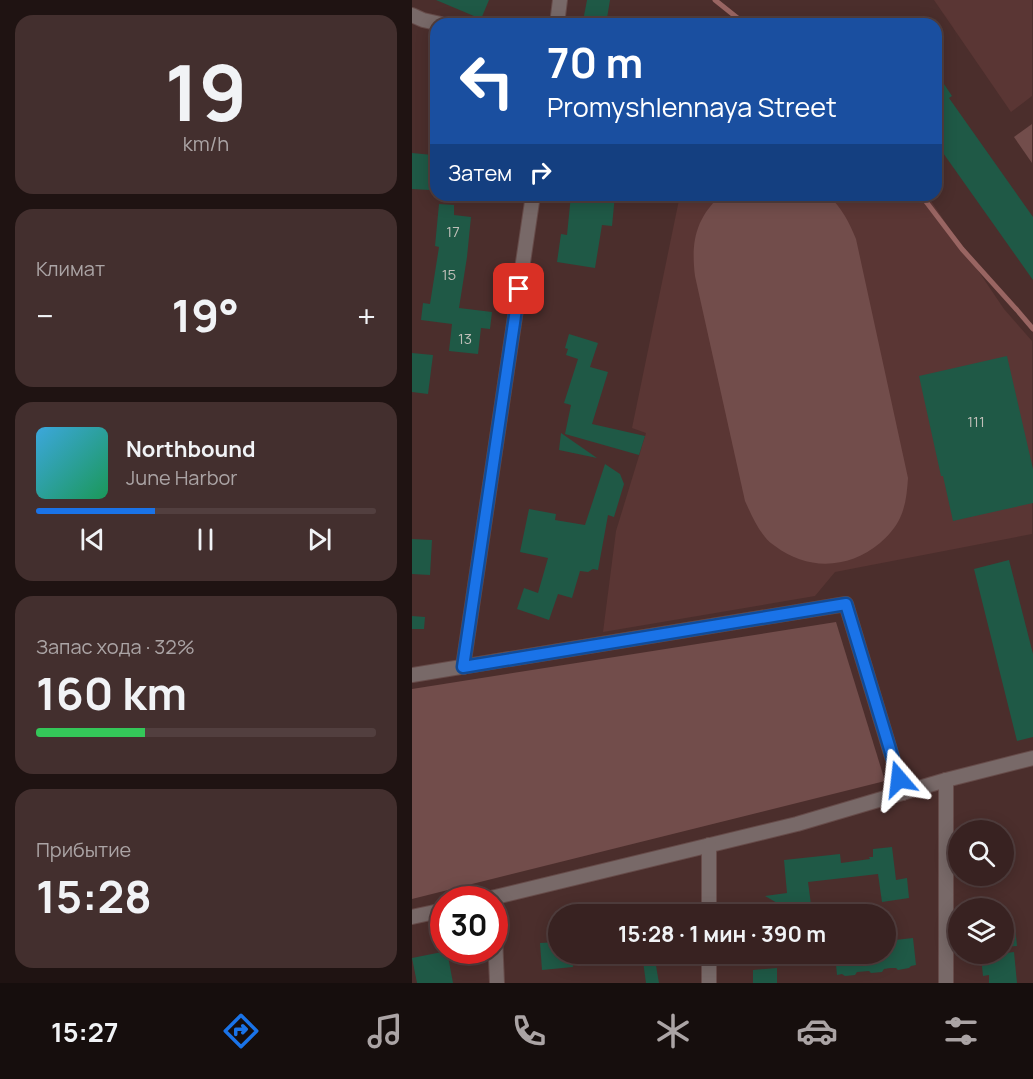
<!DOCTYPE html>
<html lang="ru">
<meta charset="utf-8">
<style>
body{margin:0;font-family:Manrope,sans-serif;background:#432f2e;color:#f1f3f6;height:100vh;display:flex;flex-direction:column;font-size:22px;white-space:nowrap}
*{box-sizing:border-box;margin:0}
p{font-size:20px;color:#aba4a5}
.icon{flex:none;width:33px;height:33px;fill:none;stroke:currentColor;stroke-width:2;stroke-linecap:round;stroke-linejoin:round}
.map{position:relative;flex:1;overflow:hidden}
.panel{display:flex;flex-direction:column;gap:15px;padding:15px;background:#1f1312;width:412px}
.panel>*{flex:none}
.top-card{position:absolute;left:18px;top:18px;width:512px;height:183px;border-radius:18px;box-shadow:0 3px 15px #0003,0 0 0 2px #523f3f;background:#1a4fa0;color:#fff;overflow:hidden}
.buttons{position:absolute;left:536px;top:820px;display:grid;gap:12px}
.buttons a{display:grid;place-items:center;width:66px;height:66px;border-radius:50%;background:#382221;box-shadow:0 3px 15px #0003,0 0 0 2px #523f3f;font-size:30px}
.speed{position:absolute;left:18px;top:886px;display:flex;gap:12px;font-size:30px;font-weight:700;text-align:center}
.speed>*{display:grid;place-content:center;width:78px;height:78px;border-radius:50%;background:#382221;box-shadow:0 3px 15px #0003,0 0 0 2px #523f3f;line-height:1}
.speed .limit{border:9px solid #d22;background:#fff;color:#111}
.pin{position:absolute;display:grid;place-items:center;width:51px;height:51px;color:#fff;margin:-26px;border-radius:12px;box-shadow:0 3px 9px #0006}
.me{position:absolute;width:66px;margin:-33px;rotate:343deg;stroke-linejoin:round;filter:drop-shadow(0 0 4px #0008)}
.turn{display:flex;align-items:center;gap:21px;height:126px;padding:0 18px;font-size:27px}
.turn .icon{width:78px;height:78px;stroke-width:2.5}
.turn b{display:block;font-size:42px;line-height:51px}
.then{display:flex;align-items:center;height:57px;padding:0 18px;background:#0003;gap:12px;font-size:22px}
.big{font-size:45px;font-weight:700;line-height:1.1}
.panel .tile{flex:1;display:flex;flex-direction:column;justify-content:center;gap:9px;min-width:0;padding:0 21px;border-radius:18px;background:#432f2e}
.panel .dial{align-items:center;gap:0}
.dial b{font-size:78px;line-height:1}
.song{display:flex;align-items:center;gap:18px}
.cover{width:72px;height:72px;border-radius:9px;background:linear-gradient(135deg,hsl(200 70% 55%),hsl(150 70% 35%))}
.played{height:6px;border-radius:3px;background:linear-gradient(90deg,#1a73e8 35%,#523f3f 35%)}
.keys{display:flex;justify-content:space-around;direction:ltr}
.heat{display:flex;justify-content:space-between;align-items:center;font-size:33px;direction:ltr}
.charge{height:9px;border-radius:4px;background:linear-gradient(90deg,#34c759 32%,#523f3f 0)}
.trip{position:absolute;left:136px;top:904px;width:348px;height:60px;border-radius:30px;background:#382221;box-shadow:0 3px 15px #0003,0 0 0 2px #523f3f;font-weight:700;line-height:60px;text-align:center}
.tab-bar{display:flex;height:96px;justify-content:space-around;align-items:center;background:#160e0d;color:#aba4a5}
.tab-bar .icon{width:42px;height:42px}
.tab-bar .current{color:#1a73e8}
.tab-bar b{font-size:27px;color:#f1f3f6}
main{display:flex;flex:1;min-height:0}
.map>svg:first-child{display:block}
.built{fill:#5a3634}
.green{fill:#724d4b}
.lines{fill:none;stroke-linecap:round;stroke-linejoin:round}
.stream{stroke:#996562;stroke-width:5}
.building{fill:#1f5946}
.street-casing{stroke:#664b49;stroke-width:16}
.street{stroke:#786968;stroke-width:14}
.route-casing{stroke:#114b97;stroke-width:15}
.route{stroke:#1a73e8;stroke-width:10}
.labels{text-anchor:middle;stroke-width:6;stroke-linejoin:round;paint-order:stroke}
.number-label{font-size:15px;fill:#c0bfb9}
</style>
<main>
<section class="panel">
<div class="tile dial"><b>19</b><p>km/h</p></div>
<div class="tile"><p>Климат</p>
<div class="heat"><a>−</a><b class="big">19°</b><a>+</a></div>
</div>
<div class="tile">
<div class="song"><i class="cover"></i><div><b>Northbound</b><p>June Harbor</p></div></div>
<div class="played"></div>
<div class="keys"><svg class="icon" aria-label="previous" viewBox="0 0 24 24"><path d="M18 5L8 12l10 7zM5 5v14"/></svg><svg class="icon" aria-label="pause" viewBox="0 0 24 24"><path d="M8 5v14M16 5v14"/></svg><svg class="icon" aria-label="next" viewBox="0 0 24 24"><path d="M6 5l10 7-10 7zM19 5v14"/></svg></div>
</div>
<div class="tile"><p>Запас хода · 32%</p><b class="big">160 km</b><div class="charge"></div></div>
<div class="tile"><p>Прибытие</p><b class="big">15:28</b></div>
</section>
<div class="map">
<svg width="621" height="983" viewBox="0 0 621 983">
<rect width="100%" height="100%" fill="#4b2e2c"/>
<g class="built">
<path d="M522 0H620V96L599 112Z"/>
<path d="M268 195H515L592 309 620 341V534L423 572 403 596 191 632 204 531 234 433 220 428Z"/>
</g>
<g class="green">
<path d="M620 124V163L602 137Z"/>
<path d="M309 195H416C430 208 437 222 444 239L496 478C495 492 494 505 488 518 484 527 476 536 468 543 437 569 396 571 363 546 359 543 356 541 353 537 344 526 339 514 333 501L283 276C279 243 283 219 309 195Z"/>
<path d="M424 622 473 781 0 899V689Z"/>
</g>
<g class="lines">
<g class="stream">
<path d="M303 0 333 24"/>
<path d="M509 195 550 249 605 310 621 329"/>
</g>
</g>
<g class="building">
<path d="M24 0H77L69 19Z"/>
<path d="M175 0H198L194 24 171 21Z"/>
<path d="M524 72 540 96 537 98 621 217V280L524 143Z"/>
<path d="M0 153 21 155 18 190 0 189Z"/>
<path d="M159 195H203L200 226 190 225 183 268 145 262 149 234 155 235Z"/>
<path d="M27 204 42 205V215L59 217 55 257 47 308 80 312 78 329 69 328 66 354 37 351 40 324 9 320 11 303 18 304 27 247 23 246Z"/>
<path d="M157 334 186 343 178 367 196 372 180 424 233 436 227 455 153 434 159 405 152 403 166 359 154 355 156 349 153 348Z"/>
<path d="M0 353 21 355 16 394 0 392Z"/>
<path d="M595 356 621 469V503L541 521 531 476H529L507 376Z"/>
<path d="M149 433 185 458 147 450Z"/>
<path d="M193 464 208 474 212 484 202 517 196 515 186 570 181 569 176 572 168 571 160 598 146 594 137 620 105 609 112 588 126 593 136 558 108 552 117 509 144 514 143 520 173 525Z"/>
<path d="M0 539 20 540 18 575 0 574Z"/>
<path d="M597 560 621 654V737L605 741 562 569Z"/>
<path d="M0 616 13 617 12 629H0Z"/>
<path d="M480 847 484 880 495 878 497 898 470 902 466 874 396 882 400 912 369 915 367 904 353 896 375 893 372 860 428 854 429 863 458 859 457 857H461V849Z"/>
<path d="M603 926 605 946 591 947V927Z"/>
<path d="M501 938 504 965 499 966 497 968 486 970 484 968H478L472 969 470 972 459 973 457 971 445 972 443 975 433 976 430 974 425 975 423 954H474V941Z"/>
<path d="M147 942V954H160L161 967 130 970 128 943Z"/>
<path d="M35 951 41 983H5L0 958Z"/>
<path d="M602 952 605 983H577V975L571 976 569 956Z"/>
<path d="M230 954H242L247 983H234Z"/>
<path d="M365 968V983H341V970Z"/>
</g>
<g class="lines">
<g class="street-casing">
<g id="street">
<path d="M0 15 11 20 29 24"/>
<path d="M145 24 148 0"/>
<path d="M51 667 121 195"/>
<path d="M0 675 434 604 491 793"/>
<path d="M71 900 385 824 534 780 621 758"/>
<path d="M82 912 85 983"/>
<path d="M297 915V845"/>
<path d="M0 917 32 910"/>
<path d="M297 954V983"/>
<path d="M534 983V780"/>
</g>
</g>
<use href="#street" class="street"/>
</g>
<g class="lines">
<g class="route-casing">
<path id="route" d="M107 289 51 667 434 604 487 779"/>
</g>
<use href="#route" class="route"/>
</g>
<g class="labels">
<g class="number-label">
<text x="41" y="237">17</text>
<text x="37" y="280">15</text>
<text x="53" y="344">13</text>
<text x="564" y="427">111</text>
</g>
</g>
</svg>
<div class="buttons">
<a><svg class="icon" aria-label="search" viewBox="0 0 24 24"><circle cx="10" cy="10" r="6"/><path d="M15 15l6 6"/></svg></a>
<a><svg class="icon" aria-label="layers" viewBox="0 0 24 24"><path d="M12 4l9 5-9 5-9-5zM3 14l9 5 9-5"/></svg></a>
</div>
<div class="speed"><div class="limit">30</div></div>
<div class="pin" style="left:107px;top:289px;background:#d93025"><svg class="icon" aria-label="arrive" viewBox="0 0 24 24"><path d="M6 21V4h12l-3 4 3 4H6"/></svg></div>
<svg class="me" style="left:487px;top:779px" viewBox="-20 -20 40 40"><path d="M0-17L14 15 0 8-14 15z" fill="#1a73e8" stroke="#fff" stroke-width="4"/></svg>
<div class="trip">15:28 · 1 мин · 390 m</div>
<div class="top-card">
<div class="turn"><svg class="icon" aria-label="left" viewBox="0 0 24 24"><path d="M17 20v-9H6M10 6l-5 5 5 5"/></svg><div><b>70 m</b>Promyshlennaya Street</div></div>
<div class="then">Затем<svg class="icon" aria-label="right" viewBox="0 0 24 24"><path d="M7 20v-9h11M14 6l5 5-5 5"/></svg></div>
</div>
</div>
</main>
<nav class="tab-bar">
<b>15:27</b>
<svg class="icon current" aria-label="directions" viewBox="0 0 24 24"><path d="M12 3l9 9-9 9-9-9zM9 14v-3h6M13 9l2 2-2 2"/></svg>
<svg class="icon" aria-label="music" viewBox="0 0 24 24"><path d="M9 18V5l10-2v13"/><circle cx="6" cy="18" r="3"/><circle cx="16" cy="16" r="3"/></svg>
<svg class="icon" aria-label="phone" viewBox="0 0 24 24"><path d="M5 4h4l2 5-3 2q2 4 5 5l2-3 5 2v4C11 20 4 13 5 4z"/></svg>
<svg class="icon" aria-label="climate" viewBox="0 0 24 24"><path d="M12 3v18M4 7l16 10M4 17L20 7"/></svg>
<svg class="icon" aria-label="car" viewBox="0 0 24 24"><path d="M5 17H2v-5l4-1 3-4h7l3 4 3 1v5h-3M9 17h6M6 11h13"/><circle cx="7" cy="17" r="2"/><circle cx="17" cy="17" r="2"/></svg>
<svg class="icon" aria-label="filters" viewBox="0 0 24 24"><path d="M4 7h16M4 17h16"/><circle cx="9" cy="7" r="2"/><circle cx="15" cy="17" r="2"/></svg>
</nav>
